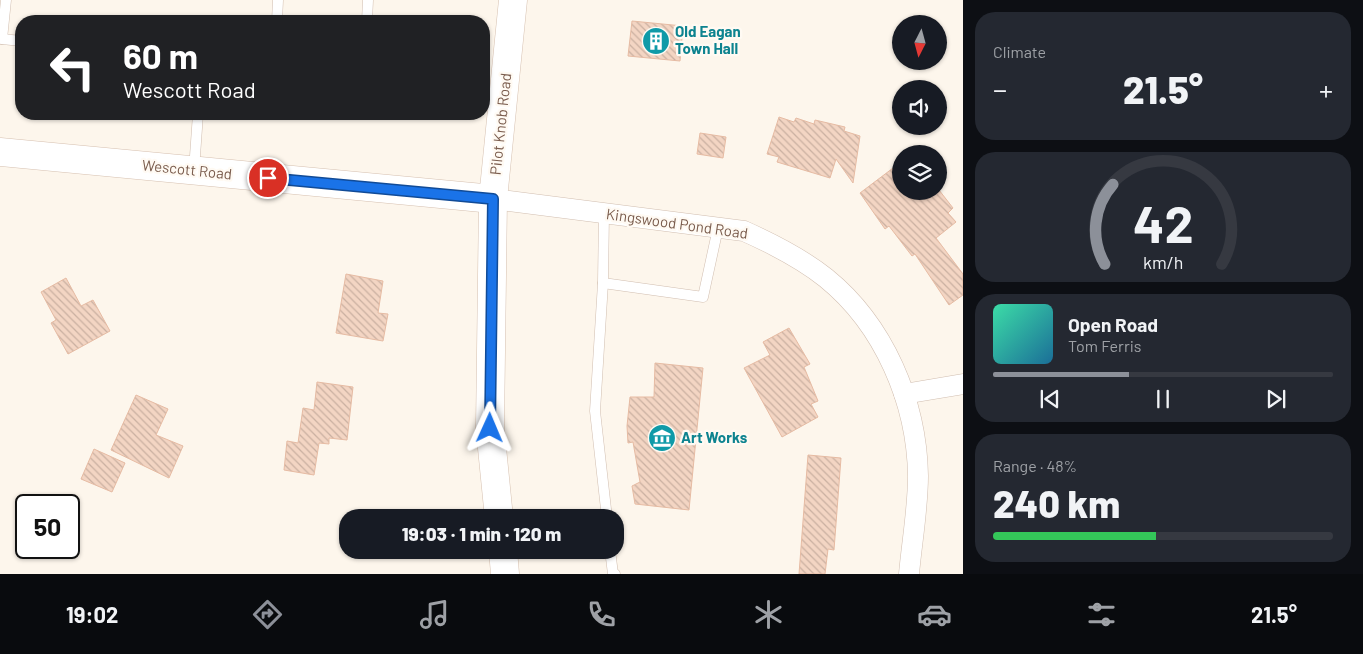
<!DOCTYPE html>
<meta charset="utf-8">
<style>
body{margin:0;font-family:Barlow,sans-serif;background:#242831;color:#f1f3f6;height:100vh;display:flex;flex-direction:column;font-size:19px;white-space:nowrap}
*{box-sizing:border-box;margin:0}
p{font-size:16px;color:#9ea1a6}
.icon{flex:none;width:28px;height:28px;fill:none;stroke:currentColor;stroke-width:2;stroke-linecap:round;stroke-linejoin:round}
.map{position:relative;flex:1;overflow:hidden}
.drawer{display:flex;flex-direction:column;gap:12px;padding:12px;background:#0d0f14;width:400px}
.drawer>*{flex:none}
.hud{position:absolute;left:15px;top:15px;width:475px;height:105px;border-radius:20px;box-shadow:0 1px 4px #0004;background:#202124;color:#fff;overflow:hidden}
.needle{width:32px;rotate:186deg}
.tools{position:absolute;left:892px;top:15px;display:grid;gap:10px}
.tools a{display:grid;place-items:center;width:55px;height:55px;border-radius:50%;background:#171b24;box-shadow:0 1px 4px #0004;font-size:25px}
.speed{position:absolute;left:15px;top:494px;display:flex;gap:10px;font-size:25px;font-weight:700;text-align:center}
.speed>*{display:grid;place-content:center;width:65px;height:65px;border-radius:50%;background:#171b24;box-shadow:0 1px 4px #0004;line-height:1}
.speed .limit{border:2px solid #111;border-radius:8px;background:#fff;color:#111}
.pin{position:absolute;display:grid;place-items:center;width:42px;height:42px;color:#fff;margin:-21px;border:2px solid #fff;border-radius:50%;box-shadow:0 1px 5px #0007}
.me{position:absolute;width:55px;margin:-28px;rotate:1deg;stroke-linejoin:round;filter:drop-shadow(0 0 4px #0008)}
.turn{display:flex;align-items:center;gap:18px;height:105px;padding:0 25px;font-size:22px}
.turn .icon{width:65px;height:65px;stroke-width:2.5}
.turn b{display:block;font-size:35px;line-height:42px}
.big{font-size:38px;font-weight:800;line-height:1.1}
.drawer .card{flex:1;display:flex;flex-direction:column;justify-content:center;gap:8px;min-width:0;padding:0 18px;border-radius:20px;background:#242831}
.drawer .dial{align-items:center;gap:0}
.dial svg{height:130px;overflow:visible;fill:none;stroke:#363941;stroke-width:7;stroke-linecap:round;text-anchor:middle}
.dial text{fill:#f1f3f6;stroke:none}
.song{display:flex;align-items:center;gap:15px}
.cover{width:60px;height:60px;border-radius:8px;background:linear-gradient(135deg,hsl(160 70% 55%),hsl(200 70% 35%))}
.played{height:5px;border-radius:2px;background:linear-gradient(90deg,#8c9099 40%,#363941 40%)}
.keys{display:flex;justify-content:space-around;direction:ltr}
.heat{display:flex;justify-content:space-between;align-items:center;font-size:28px;direction:ltr}
.charge{height:8px;border-radius:4px;background:linear-gradient(90deg,#34c759 48%,#363941 0)}
.trip{position:absolute;left:339px;top:509px;width:285px;height:50px;border-radius:20px;background:#171b24;box-shadow:0 1px 4px #0004;font-weight:800;line-height:50px;text-align:center}
.tab-bar{display:flex;height:80px;justify-content:space-around;align-items:center;background:#090b0e;color:#9ea1a6}
.tab-bar .icon{width:35px;height:35px}
.tab-bar .selected{color:#8c9099}
.tab-bar b{font-size:22px;color:#f1f3f6}
main{display:flex;flex:1;min-height:0}
.map>svg:first-child{display:block}
.building{fill:url(#building-back-hatch);stroke:#e6bba3}
.lines{fill:none;stroke-linecap:round;stroke-linejoin:round}
.lane-casing{stroke:#d1beb0;stroke-width:11}
.street-casing{stroke:#d1beb0;stroke-width:21}
.secondary-casing{stroke:#d6c0b0;stroke-width:29}
.lane{stroke:#fff;stroke-width:10}
.street{stroke:#fff;stroke-width:20}
.secondary{stroke:#fff;stroke-width:28}
.route-casing{stroke:#114b97;stroke-width:12}
.route{stroke:#1a73e8;stroke-width:9}
.labels{text-anchor:middle;stroke-width:4.5;stroke-linejoin:round;paint-order:stroke}
.culture-label{font-size:15px;font-weight:bold;fill:#0d838f;stroke:#fffaf3;text-anchor:start}
.street-label{font-size:15px;fill:#7a5c4d;stroke:#fffaf3}
</style>
<main>
<div class="map">
<svg width="963" height="574" viewBox="0 0 963 574">
<defs>
<pattern id="building-back-hatch" width="6" height="6" patternUnits="userSpaceOnUse" patternTransform="scale(1.25)"><rect width="6" height="6" fill="#f3d5c3"/><path d="M-1 5l2 2M0 0l6 6M5-1l2 2" fill="none" stroke="#cab0a1"/></pattern>
</defs>
<rect width="100%" height="100%" fill="#fdf6ec"/>
<g class="building">
<path d="M632 21 683 26 680 61 628 56Z"/>
<path d="M779 117 794 122 796 118 814 124 815 120 845 127 844 131 860 136 853 183 836 159 830 178 777 162 779 157 767 154Z"/>
<path d="M700 133 726 137 723 158 697 154Z"/>
<path d="M901 162V191L939 190 953 208 948 213 956 222 936 238 963 274V295L949 305 915 254 912 256 889 226 885 229 860 193Z"/>
<path d="M346 274 383 281 378 313 388 314 383 341 336 333Z"/>
<path d="M66 278 81 306 93 300 110 331 68 354 51 323 56 320 41 292Z"/>
<path d="M789 328 810 364 804 367 818 401 811 404 818 417 782 437 744 368 770 355 763 342Z"/>
<path d="M655 363 703 368 689 510 635 504 632 486 640 482 633 442 628 443 627 426 630 397H654Z"/>
<path d="M317 382 353 387 347 440 329 438V444L319 443 314 475 284 470 287 441 298 443 303 408 314 410Z"/>
<path d="M136 395 168 409 156 435 183 446 169 478 111 450Z"/>
<path d="M94 449 125 463 112 492 81 479Z"/>
<path d="M808 455 841 458 834 550 828 549 825 574H799Z"/>
</g>
<g class="lines">
<g class="lane-casing">
<g id="lane">
<path d="M277 21 278 0"/>
<path d="M367 21 368 0"/>
<path d="M0 38 2 39 6 0"/>
<path d="M2 39 21 41"/>
<path d="M194 170 198 114"/>
<path d="M604 213 603 283 595 411 607 518"/>
<path d="M603 283 703 297 718 228"/>
<path d="M610 550 613 574H615"/>
</g>
</g>
<g class="street-casing">
<g id="street">
<path d="M493 199 744 231C773 244 801 258 826 278 884 325 917 402 918 476 918 508 912 541 909 574"/>
<path d="M904 394 963 384"/>
</g>
</g>
<g class="secondary-casing">
<g id="secondary">
<path d="M0 152 493 199"/>
<path d="M499 518 490 428 493 199 513 0"/>
<path d="M503 550 505 574"/>
</g>
</g>
<use href="#lane" class="lane"/>
<use href="#street" class="street"/>
<use href="#secondary" class="secondary"/>
</g>
<g class="lines">
<g class="route-casing">
<path id="route" d="M268 178 493 199 490 428"/>
</g>
<use href="#route" class="route"/>
</g>
<defs>
<g id="building-disc" transform="scale(1.4375)"><circle r="9.5" fill="#0f9aa8" stroke="#fffaf3"/><path d="M-4-6H4V6H1V3H-1V6H-4ZM-2.5-4.3h1.7v1.8h-1.7ZM.8-4.3h1.7v1.8H.8ZM-2.5-1h1.7V.8h-1.7ZM.8-1h1.7V.8H.8Z" fill="#fff"/></g>
<g id="museum-disc" transform="scale(1.4375)"><circle r="9.5" fill="#0f9aa8" stroke="#fffaf3"/><path d="M0-6L6-3V-2H-6V-3ZM-5-1h2V3h-2ZM-1-1h2V3h-2ZM3-1h2V3H3ZM-6 4H6V6H-6Z" fill="#fff"/></g>
</defs>
<g fill-rule="evenodd">
<use href="#building-disc" x="656" y="41"/>
<use href="#museum-disc" x="662" y="438"/>
</g>
<g class="labels">
<g class="culture-label">
<text x="675" y="37">Old Eagan<tspan x="675" dy="17">Town Hall</tspan></text>
<text x="681" y="443">Art Works</text>
</g>
<g class="street-label">
<text transform="translate(501 124) rotate(-84)" y="5">Pilot Knob Road</text>
<text transform="translate(187 170) rotate(6)" y="5">Wescott Road</text>
<text transform="translate(677 224) rotate(8)" y="5">Kingswood Pond Road</text>
</g>
</g>
</svg>
<div class="tools">
<a><svg class="needle" viewBox="-14 -14 28 28"><path d="M0-13l5 13h-10z" fill="#e53935"/><path d="M0 13l5-13h-10z" fill="#9ea1a6"/></svg></a>
<a><svg class="icon" aria-label="sound" viewBox="0 0 24 24"><path d="M4 9h4l5-4v14l-5-4H4zM17 9q2 3 0 6"/></svg></a>
<a><svg class="icon" aria-label="layers" viewBox="0 0 24 24"><path d="M12 4l9 5-9 5-9-5zM3 14l9 5 9-5"/></svg></a>
</div>
<div class="speed"><div class="limit">50</div></div>
<div class="pin" style="left:268px;top:178px;background:#d93025"><svg class="icon" aria-label="arrive" viewBox="0 0 24 24"><path d="M6 21V4h12l-3 4 3 4H6"/></svg></div>
<svg class="me" style="left:490px;top:428px" viewBox="-20 -20 40 40"><path d="M0-17L14 15 0 8-14 15z" fill="#1a73e8" stroke="#fff" stroke-width="4"/></svg>
<div class="trip">19:03 · 1 min · 120 m</div>
<div class="hud">
<div class="turn"><svg class="icon" aria-label="left" viewBox="0 0 24 24"><path d="M17 20v-9H6M10 6l-5 5 5 5"/></svg><div><b>60 m</b>Wescott Road</div></div>
</div>
</div>
<section class="drawer">
<div class="card"><p>Climate</p>
<div class="heat"><a>−</a><b class="big">21.5°</b><a>+</a></div>
</div>
<div class="card dial"><svg viewBox="0 0 100 80">
<path d="M14 69A42 42 0 1 1 86 69"/>
<path d="M14 69A42 42 0 0 1 19 20" stroke="#8c9099"/>
<text x="50" y="56" font-size="32" font-weight="700">42</text>
<text x="50" y="72" font-size="11">km/h</text>
</svg></div>
<div class="card">
<div class="song"><i class="cover"></i><div><b>Open Road</b><p>Tom Ferris</p></div></div>
<div class="played"></div>
<div class="keys"><svg class="icon" aria-label="previous" viewBox="0 0 24 24"><path d="M18 5L8 12l10 7zM5 5v14"/></svg><svg class="icon" aria-label="pause" viewBox="0 0 24 24"><path d="M8 5v14M16 5v14"/></svg><svg class="icon" aria-label="next" viewBox="0 0 24 24"><path d="M6 5l10 7-10 7zM19 5v14"/></svg></div>
</div>
<div class="card"><p>Range · 48%</p><b class="big">240 km</b><div class="charge"></div></div>
</section>
</main>
<nav class="tab-bar">
<b>19:02</b>
<svg class="icon selected" aria-label="directions" viewBox="0 0 24 24"><path d="M12 3l9 9-9 9-9-9zM9 14v-3h6M13 9l2 2-2 2"/></svg>
<svg class="icon" aria-label="music" viewBox="0 0 24 24"><path d="M9 18V5l10-2v13"/><circle cx="6" cy="18" r="3"/><circle cx="16" cy="16" r="3"/></svg>
<svg class="icon" aria-label="phone" viewBox="0 0 24 24"><path d="M5 4h4l2 5-3 2q2 4 5 5l2-3 5 2v4C11 20 4 13 5 4z"/></svg>
<svg class="icon" aria-label="climate" viewBox="0 0 24 24"><path d="M12 3v18M4 7l16 10M4 17L20 7"/></svg>
<svg class="icon" aria-label="car" viewBox="0 0 24 24"><path d="M5 17H2v-5l4-1 3-4h7l3 4 3 1v5h-3M9 17h6M6 11h13"/><circle cx="7" cy="17" r="2"/><circle cx="17" cy="17" r="2"/></svg>
<svg class="icon" aria-label="filters" viewBox="0 0 24 24"><path d="M4 7h16M4 17h16"/><circle cx="9" cy="7" r="2"/><circle cx="15" cy="17" r="2"/></svg>
<b>21.5°</b>
</nav>
